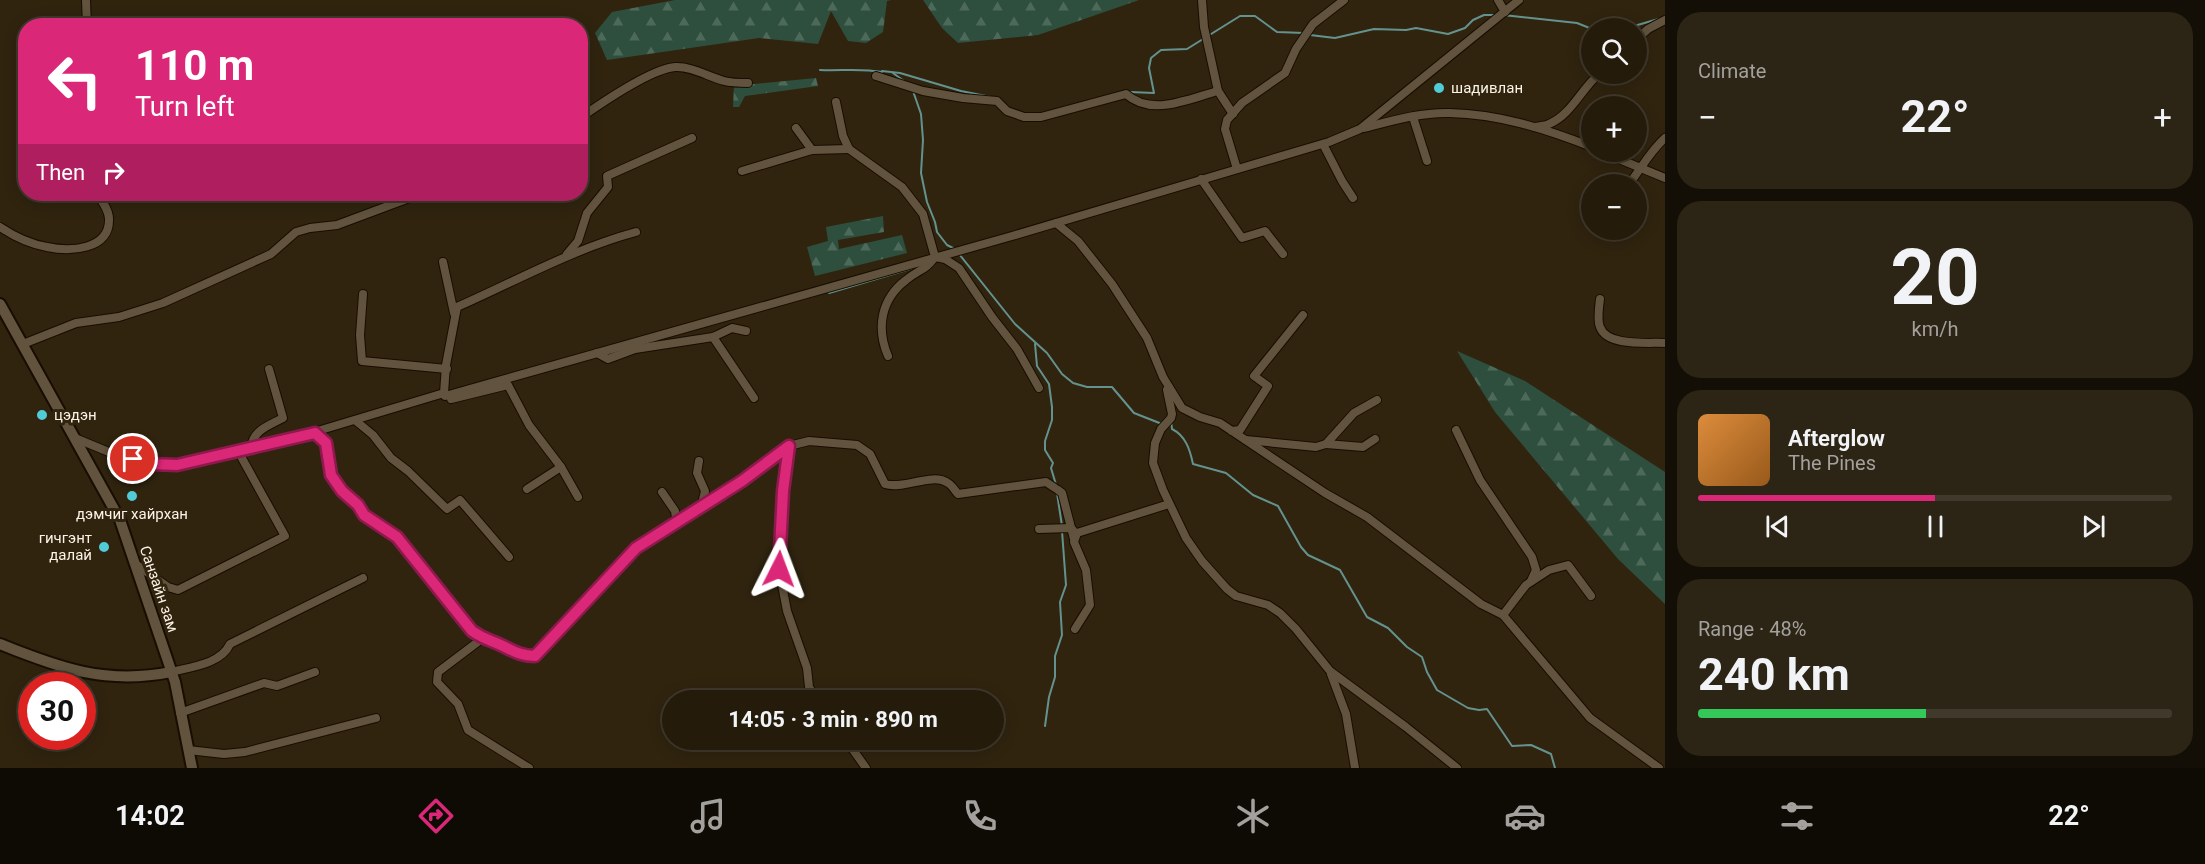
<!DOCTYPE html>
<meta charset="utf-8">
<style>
body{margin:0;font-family:Roboto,sans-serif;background:#2c2414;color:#f1f3f6;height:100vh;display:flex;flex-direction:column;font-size:22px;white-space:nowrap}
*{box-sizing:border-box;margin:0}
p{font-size:20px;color:#a3a19d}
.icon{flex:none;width:33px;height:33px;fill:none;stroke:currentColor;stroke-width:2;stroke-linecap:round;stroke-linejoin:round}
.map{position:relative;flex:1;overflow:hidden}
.panel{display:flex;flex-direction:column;gap:12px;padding:12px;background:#140f06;width:540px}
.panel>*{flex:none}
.top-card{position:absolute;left:18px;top:18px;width:570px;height:183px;border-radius:24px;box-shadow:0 3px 15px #0003,0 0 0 2px #41392c;background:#db2777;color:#fff;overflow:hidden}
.fabs{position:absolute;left:1581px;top:18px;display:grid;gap:12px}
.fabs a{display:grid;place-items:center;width:66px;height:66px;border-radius:50%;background:#241b0b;box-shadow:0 3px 15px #0003,0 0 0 2px #41392c;font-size:30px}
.speed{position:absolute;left:18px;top:672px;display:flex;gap:12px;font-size:30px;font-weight:700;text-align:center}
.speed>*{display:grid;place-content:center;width:78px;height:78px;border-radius:50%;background:#241b0b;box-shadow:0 3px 15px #0003,0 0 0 2px #41392c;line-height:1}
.speed .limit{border:9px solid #d22;background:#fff;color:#111}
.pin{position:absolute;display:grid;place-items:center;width:51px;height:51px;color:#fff;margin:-26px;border:3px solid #fff;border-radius:50%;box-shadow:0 2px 6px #0007}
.me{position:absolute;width:66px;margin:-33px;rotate:3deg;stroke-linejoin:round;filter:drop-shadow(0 0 4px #0008)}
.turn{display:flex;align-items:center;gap:21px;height:126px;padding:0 18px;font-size:27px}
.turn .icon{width:78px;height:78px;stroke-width:2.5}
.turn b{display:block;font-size:42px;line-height:51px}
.then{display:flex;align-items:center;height:57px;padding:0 18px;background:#0003;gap:12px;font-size:22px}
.big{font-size:45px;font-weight:700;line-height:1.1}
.panel .widget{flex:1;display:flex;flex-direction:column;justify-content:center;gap:9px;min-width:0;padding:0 21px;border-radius:24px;background:#2c2414}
.panel .dial{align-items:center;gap:0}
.dial b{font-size:78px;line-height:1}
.song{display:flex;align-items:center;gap:18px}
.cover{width:72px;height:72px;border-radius:9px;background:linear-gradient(135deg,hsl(30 70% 55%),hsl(30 70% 35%))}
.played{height:6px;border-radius:3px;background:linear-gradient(90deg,#db2777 50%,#41392c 50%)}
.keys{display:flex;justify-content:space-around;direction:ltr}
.heat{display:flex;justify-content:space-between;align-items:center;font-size:33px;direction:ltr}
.charge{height:9px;border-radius:4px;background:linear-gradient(90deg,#34c759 48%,#41392c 0)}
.trip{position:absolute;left:662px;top:690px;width:342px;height:60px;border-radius:30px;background:#241b0b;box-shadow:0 3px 15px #0003,0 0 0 2px #41392c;font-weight:700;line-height:60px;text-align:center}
.menu{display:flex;height:96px;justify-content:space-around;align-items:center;background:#0e0b04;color:#a3a19d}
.menu .icon{width:42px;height:42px}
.menu .selected{color:#db2777}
.menu b{font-size:27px;color:#f1f3f6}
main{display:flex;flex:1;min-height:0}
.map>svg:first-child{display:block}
.forest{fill:url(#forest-firs)}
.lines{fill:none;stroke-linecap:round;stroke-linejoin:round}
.stream{stroke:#64928f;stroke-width:2}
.minor-casing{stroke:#180d00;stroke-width:10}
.secondary-casing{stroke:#180d00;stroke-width:14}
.minor{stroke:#61533d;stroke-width:8}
.secondary{stroke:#61533d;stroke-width:10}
.route-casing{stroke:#8e194d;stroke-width:15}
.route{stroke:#db2777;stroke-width:10}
.poi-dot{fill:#52cbd8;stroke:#30240f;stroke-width:2}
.labels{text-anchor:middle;stroke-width:6;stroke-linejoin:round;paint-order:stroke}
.poi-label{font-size:15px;fill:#fbf3e6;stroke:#30240f;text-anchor:start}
.street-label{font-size:15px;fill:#fbf3e6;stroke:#30240f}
</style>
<main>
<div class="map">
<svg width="1665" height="768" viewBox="0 0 1665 768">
<defs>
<pattern id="forest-firs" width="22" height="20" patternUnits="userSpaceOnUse" patternTransform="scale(1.5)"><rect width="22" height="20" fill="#2e4f3e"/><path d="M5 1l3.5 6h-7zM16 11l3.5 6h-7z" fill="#4d695a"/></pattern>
</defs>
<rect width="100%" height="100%" fill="#30240f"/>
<g class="forest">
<path d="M675 0H891L887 1 883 32 866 43 848 41 831 11 818 44 759 38 607 60 595 33 612 12Z"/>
<path d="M923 0H1139L1038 35 958 43 942 28Z"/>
<path d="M816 78 818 86 745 96 739 107H733L734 86Z"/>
<path d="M883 216 884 232 838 240 839 249 902 235 907 253 815 276 807 247 828 241 826 227Z"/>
<path d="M1457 351 1525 381 1665 472V604L1618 559 1495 412Z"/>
</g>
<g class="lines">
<g class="stream">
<path d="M1503 15 1577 23 1592 29"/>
<path d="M1627 28 1662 18"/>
<path d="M1310 35 1335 38 1374 29 1406 30 1416 28 1448 34 1465 28 1473 20 1484 15H1497"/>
<path d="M820 70C841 71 861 68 882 72"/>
<path d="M882 71 900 73 961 91 991 97"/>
<path d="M893 73 908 84"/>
<path d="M913 91 921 114 923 140 921 173 927 202 935 222 937 232 947 245 953 248"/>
<path d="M1130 92 1154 93 1149 68 1151 58 1161 50 1187 49 1240 16H1255L1277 32 1304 33"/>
<path d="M959 254 1015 324 1047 353 1062 374 1073 383 1087 387H1112L1134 413 1162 424"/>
<path d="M829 293 920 266"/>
<path d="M1035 344 1037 366 1049 384 1052 407V420L1045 441V450L1053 463 1051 468 1057 488"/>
<path d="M1171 421 1172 429C1186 436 1190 450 1193 464L1226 473 1253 495 1278 506 1301 547 1308 555 1340 570 1367 617 1388 628 1407 647 1422 657 1427 672 1437 690 1468 708 1479 710 1487 709 1512 746 1531 745 1551 754 1555 768"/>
<path d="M1057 493 1062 526"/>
<path d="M1045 726 1049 697 1055 677V656L1062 635 1060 602 1066 585 1062 531"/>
</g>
<g class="minor-casing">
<g id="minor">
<path d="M86 0 87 26"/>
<path d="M1202 0 1204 27 1218 91 1233 114"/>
<path d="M1498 0 1505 12"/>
<path d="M1636 40 1648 29 1665 20"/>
<path d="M876 76 923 91 963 98 997 101 1007 111 1024 117H1041L1126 94C1152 117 1188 99 1218 91"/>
<path d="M836 102 843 136 849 149 902 187 923 214 935 257C926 270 918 270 906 280 881 299 876 328 888 356"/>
<path d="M1413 117 1427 161"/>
<path d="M580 118C600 104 651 69 675 67 691 66 709 77 724 81 732 83 740 83 748 83"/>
<path d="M1535 127C1539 126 1545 126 1549 124 1571 115 1582 88 1599 74"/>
<path d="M796 128 812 150"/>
<path d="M1364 128C1391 121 1421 112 1450 113 1499 114 1546 129 1592 147"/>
<path d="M1323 144 1342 181 1353 198"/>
<path d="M1602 152 1665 178"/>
<path d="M1237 169 1225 129 1227 120 1242 103 1285 73 1296 49 1313 24 1344 0"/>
<path d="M742 171 812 150 849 149"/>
<path d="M1201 179 1242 238 1265 231 1283 254"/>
<path d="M1629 184C1641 169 1650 151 1665 138"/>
<path d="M1056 223 1078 241 1112 284 1147 338 1163 377 1182 408 1200 417 1220 423 1325 493 1367 517 1481 604 1503 615 1590 718 1659 768"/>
<path d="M0 227C15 237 29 244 47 247 70 252 110 250 109 219 109 210 102 201 97 194"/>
<path d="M567 254 578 241 587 213 608 187 607 176 692 138"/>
<path d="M936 257 945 259 959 268 992 317 1017 349 1039 388"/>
<path d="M443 262 454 313"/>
<path d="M363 294 360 335 362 361 447 369"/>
<path d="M1600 299C1599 307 1597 320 1600 327 1607 347 1648 342 1665 343"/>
<path d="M713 337 754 398"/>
<path d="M23 344 76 323 119 317 163 303 271 254 296 232 310 228 337 225 420 194"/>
<path d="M597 353 608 359 635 349 713 337 732 328 746 331"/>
<path d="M1167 390 1172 414 1171 418 1161 429 1155 443 1153 463 1163 490 1186 538 1202 561 1227 589 1236 596 1268 605 1280 613 1296 629 1330 671 1406 727 1457 768"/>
<path d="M444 393 446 365 457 307C516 281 573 249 636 232"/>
<path d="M451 399 508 385 529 425 561 467 578 497"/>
<path d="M356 421 373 435 391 458 408 471 447 509 460 500 509 557"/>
<path d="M1456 430 1480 480 1532 557 1536 570 1531 581"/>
<path d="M1232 431 1240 430 1268 386 1254 376 1303 315"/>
<path d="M315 433 326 443 331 475 342 491 358 505 364 515 397 537 472 631C488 642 517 656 535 656L636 548 742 481 789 446 809 441 857 445 870 454 885 484C903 490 932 472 948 483 952 485 955 491 958 494L1046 482 1055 488"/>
<path d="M75 438 116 455 151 464 177 465 291 439 444 393 445 396 1012 236 1329 142 1360 129 1519 0"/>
<path d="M1246 440 1316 447 1326 444 1354 413 1377 400"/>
<path d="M1326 444 1363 447 1375 439"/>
<path d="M789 446 783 491 779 569 787 611 807 668 809 687 817 700"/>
<path d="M251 448C253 430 268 426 283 418L269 369"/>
<path d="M699 461 697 473 705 491 701 508"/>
<path d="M527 489 561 467"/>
<path d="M1058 490 1062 493 1074 539"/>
<path d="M662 492 675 511 676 518 671 524"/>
<path d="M1039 529 1071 528 1073 530"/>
<path d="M134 563 168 587 178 590 285 536 238 451"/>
<path d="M1503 615 1526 585 1549 570 1568 565 1591 596"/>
<path d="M1075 629 1090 605 1086 570 1074 542 1077 533 1169 504"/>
<path d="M483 638 438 672 437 682 458 704 468 730 529 768"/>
<path d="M171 672C191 667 221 664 230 644L363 578"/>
<path d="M1331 674 1346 714 1355 768"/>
<path d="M180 713 264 683 277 686 315 672"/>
<path d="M846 740 866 768"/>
<path d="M188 750 224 754 245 752 376 718"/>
</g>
</g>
<g class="secondary-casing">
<g id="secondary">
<path d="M0 304 120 520 175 682 192 768"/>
<path d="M0 644C59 668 106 685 171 672"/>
</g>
</g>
<use href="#minor" class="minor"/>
<use href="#secondary" class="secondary"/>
</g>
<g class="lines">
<g class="route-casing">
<path id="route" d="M133 459 151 464 177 465 315 433 326 443 331 475 342 491 358 505 364 515 397 537 472 631C485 640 491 640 503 646 515 652 522 656 535 656L636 548 742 481 789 446 783 491 779 569"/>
</g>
<use href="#route" class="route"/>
</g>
<g class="poi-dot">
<circle cx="1439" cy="88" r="6"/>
<circle cx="42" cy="415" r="6"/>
<circle cx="132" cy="496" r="6"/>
<circle cx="104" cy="547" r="6"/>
</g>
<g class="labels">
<g class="poi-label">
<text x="1451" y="93">шадивлан</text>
<text x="54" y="420">цэдэн</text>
<text x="132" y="519" text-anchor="middle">дэмчиг хайрхан</text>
<text x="92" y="543" text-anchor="end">гичгэнт<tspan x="92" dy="17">далай</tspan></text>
</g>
<g class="street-label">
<text transform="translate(159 589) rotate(71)" y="5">Санзайн зам</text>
</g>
</g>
</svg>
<div class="fabs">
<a><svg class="icon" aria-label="search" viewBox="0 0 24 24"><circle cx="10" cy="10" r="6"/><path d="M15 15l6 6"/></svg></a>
<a>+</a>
<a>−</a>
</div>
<div class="speed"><div class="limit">30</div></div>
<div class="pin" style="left:133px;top:459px;background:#d93025"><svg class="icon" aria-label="arrive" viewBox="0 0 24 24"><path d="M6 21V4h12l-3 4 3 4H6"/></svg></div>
<svg class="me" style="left:779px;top:569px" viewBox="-20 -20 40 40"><path d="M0-17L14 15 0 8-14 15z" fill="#db2777" stroke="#fff" stroke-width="4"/></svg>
<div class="trip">14:05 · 3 min · 890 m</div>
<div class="top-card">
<div class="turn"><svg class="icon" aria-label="left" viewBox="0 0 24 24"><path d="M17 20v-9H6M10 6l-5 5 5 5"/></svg><div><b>110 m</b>Turn left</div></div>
<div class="then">Then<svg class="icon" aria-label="right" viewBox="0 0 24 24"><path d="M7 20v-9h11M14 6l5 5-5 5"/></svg></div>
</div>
</div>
<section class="panel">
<div class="widget"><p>Climate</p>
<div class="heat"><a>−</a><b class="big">22°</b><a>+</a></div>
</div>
<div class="widget dial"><b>20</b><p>km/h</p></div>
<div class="widget">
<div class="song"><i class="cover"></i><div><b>Afterglow</b><p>The Pines</p></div></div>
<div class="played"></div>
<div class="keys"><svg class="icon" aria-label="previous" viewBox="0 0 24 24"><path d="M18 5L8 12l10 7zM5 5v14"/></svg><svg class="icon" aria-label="pause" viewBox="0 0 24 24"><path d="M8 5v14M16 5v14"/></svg><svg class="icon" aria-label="next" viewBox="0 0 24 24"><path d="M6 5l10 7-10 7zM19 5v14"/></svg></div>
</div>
<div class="widget"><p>Range · 48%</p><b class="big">240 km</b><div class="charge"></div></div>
</section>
</main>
<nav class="menu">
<b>14:02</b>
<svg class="icon selected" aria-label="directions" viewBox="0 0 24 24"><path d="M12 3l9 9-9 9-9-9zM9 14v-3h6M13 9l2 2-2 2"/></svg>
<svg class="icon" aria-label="music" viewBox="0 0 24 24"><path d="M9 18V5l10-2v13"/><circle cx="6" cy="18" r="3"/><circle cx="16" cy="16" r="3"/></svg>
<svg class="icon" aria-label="phone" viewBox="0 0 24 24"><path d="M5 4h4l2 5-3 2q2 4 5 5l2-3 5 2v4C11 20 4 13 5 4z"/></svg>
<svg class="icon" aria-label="climate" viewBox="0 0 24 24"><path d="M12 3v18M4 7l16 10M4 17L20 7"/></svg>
<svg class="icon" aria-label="car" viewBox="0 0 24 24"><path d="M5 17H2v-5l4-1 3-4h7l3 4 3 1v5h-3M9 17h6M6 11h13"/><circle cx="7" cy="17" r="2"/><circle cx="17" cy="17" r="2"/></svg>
<svg class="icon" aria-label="filters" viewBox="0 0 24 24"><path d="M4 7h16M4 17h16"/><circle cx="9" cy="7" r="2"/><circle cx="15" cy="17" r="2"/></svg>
<b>22°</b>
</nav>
